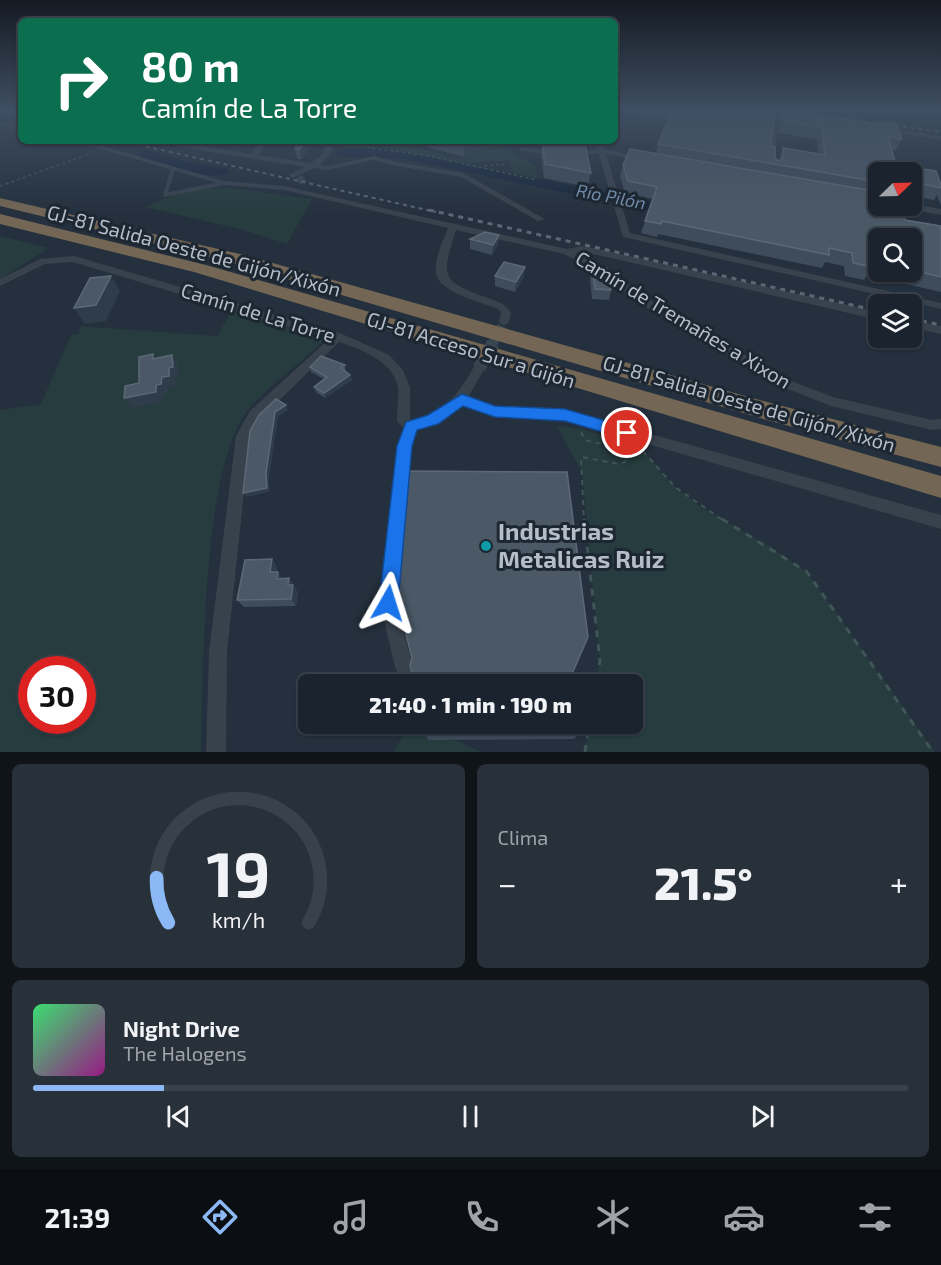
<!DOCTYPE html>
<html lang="es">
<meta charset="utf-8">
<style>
body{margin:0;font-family:"Exo 2",sans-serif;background:#28303a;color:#f1f3f6;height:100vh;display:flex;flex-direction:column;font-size:22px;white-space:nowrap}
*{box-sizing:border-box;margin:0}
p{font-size:20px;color:#a0a4aa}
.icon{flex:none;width:33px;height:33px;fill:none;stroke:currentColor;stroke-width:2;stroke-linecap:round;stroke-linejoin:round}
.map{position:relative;height:752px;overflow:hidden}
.sheet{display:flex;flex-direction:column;gap:12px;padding:12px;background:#0f1419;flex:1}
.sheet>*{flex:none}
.guide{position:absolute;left:18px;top:18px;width:600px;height:126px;border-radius:9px;box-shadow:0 2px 4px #0004,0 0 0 2px #39414a;background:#0b6e4f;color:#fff;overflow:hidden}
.needle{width:39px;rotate:67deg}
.buttons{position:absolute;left:868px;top:162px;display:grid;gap:12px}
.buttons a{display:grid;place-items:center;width:54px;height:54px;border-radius:9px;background:#1b242e;box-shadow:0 2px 4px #0004,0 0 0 2px #39414a;font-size:30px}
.speed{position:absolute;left:18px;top:656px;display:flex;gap:12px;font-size:30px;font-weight:700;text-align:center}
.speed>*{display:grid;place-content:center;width:78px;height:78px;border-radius:50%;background:#1b242e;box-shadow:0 2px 4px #0004,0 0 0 2px #39414a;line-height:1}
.speed .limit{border:9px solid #d22;background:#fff;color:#111}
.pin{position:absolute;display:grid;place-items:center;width:51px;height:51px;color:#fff;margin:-26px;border:3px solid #fff;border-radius:50%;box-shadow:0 2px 6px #0007}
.me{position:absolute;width:66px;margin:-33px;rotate:6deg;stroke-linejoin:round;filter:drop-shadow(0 0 4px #0008)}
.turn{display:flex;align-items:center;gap:21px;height:126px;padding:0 24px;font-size:27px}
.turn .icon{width:78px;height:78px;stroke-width:2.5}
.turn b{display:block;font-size:42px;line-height:51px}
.big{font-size:45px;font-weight:800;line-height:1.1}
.sheet .tile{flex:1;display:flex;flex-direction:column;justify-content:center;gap:9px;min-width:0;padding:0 21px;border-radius:9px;background:#28303a}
.sheet .dial{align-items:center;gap:0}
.dial svg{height:156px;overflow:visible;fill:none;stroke:#39414a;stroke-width:7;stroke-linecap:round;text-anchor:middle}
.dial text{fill:#f1f3f6;stroke:none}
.song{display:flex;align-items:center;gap:18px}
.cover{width:72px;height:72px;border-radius:9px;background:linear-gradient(135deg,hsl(140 70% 55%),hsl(310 70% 35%))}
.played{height:6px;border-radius:3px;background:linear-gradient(90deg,#8cb9f5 15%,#39414a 15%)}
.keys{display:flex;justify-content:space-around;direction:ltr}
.heat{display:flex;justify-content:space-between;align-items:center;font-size:33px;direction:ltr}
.sheet .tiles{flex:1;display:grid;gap:12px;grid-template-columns:1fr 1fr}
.tile:last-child{grid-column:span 2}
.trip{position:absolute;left:298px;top:674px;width:345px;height:60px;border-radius:9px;background:#1b242e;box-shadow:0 2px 4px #0004,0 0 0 2px #39414a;font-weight:800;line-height:60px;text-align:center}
.dock{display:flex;height:96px;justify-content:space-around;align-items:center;background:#0b0e12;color:#a0a4aa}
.dock .icon{width:42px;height:42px}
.dock .selected{color:#8cb9f5}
.dock b{font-size:27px;color:#f1f3f6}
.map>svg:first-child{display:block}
.green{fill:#263c3e;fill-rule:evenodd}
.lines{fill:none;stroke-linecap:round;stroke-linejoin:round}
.river{fill:#18273b;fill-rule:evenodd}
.street-tunnel-far2{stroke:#3a4552;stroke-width:8;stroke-dasharray:8 4;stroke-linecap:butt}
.street-tunnel-far1{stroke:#3a4552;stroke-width:10;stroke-dasharray:10 5;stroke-linecap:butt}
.street-tunnel{stroke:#3a4552;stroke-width:13;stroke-dasharray:13 7;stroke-linecap:butt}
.path-far2{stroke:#3f5556;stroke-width:1.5;stroke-dasharray:3 3;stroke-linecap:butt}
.path-far1{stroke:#3f5556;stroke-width:2;stroke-dasharray:5 5;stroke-linecap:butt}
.path{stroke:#3f5556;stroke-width:3;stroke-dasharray:7 7;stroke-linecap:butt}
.lane{stroke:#38424d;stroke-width:4}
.street{fill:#38424d;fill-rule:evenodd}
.highway{fill:#736655;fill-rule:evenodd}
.rail-far1{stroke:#5a6674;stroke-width:2;stroke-dasharray:4 4;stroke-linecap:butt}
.rail{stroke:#5a6674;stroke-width:3;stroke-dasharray:5 5;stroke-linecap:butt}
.wall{fill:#3f4c5b;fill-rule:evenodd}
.shaded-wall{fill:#2f3c4a}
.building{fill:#4b5967;stroke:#5c6876;stroke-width:1.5}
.route{fill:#1a73e8;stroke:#114b97;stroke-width:1.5}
.culture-dot{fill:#0f9aa8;stroke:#1d2732;stroke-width:2}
.labels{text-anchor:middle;stroke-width:6;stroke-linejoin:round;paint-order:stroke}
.far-water-label{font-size:18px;font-style:italic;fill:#6e88a6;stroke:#1d2732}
.street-label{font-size:20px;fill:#b4bdc8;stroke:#1d2732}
.near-poi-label{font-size:24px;font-weight:bold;fill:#b4bdc8;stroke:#1d2732;text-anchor:start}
</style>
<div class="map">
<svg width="941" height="752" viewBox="0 0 941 752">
<rect width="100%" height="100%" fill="#24303d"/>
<g class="green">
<path d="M342 141H392L460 159 497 144 536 166 537 180 514 174 508 161 465 163 402 151 344 148Z"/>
<path d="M230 188 312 199 287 244 243 230 145 207 188 189Z"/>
<path d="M0 236 49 248 0 279Z"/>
<path d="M233 309 326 339C304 360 267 388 248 410 201 469 204 673 201 752H0V410L41 404 69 339 72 335H78L81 326 217 336ZM32 669H82V720H32Z"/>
<path d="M557 426 582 429 639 447 675 487 704 509 769 546 807 572 935 752H585L589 723H633V684H596L600 661 582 473Z"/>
<path d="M411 723H424L428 740H455L482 752H393Z"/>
</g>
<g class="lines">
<g class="river">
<path d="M383 148 682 207 691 212 682 217 404 159C390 157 341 160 335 154L342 150Z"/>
<path d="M145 150 196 164 227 168 230 171C217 185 157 162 140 157L138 154 140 151Z"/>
</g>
<path class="street-tunnel-far2" d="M298 182 304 178"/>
<path class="street-tunnel-far1" d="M492 345 502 326"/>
<path class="street-tunnel" d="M479 368 493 343"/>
<g class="path-far2">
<path d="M364 141 369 148 424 155 537 180"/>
<path d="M484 166 508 164"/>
<path d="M0 186 92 153"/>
</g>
<g class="path-far1">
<path d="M581 432 585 440 615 447 628 457 625 462 619 464 581 457 584 521"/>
<path d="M643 451 675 487 724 521"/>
</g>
<g class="path">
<path d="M584 519 600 661 596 684"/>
<path d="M722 519 807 572 933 752"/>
<path d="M585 752 589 723"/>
</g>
<g class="lane">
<path d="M521 149 547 152"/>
<path d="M581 153 602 151"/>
<path d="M774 153 775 114"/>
<path d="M173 169 165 195 224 183"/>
</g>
<g class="street">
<path d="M742 110H758L800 117 797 119 745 112Z"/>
<path d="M0 122 21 127V131L0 126Z"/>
<path d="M883 127 941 136V140L881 130 880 129Z"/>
<path d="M73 141H85L224 181 284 186 567 249 582 246 607 251 879 312V320L607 257 582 252 576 253 608 270 660 307 791 381 833 397 932 420 941 419V429L932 430 831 406 783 387 652 311 602 274 564 254 456 230C441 277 440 281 488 298 499 302 505 303 511 313L509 322 504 326 499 322 501 313 498 309C482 302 439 293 436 273 434 259 443 241 448 228L284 190 224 185Z"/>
<path d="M152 141H170L252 154 261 141H269L258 155 311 163 323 154 326 141H334L330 154 320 165 327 166 374 156 397 162 463 173 545 219 538 221 461 177 397 166 374 160 327 170 314 168 293 178 289 176 290 174 305 167 156 143Z"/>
<path d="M595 141H603L605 149 646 159 642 161 606 154 630 233 941 303V309L623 237Z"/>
<path d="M912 204 941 209V215L907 209 903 206Z"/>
<path d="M74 256 342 334 389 355 403 370 410 388V419L413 420C444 416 460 391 475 365L479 364 485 368 468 397 495 407 565 410 941 515V529L565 420 495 417 462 405C450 419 434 428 416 430L411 446 396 603 413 667 410 673 404 676 398 673 395 667 380 603 397 446 404 428 397 421C397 410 399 398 398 387 393 361 361 349 339 342L260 419 250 436 227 652 226 752H206L209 652 236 436 250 411 329 339 73 262 45 264 0 286V279L40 259Z"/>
<path d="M912 320 941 326V334L912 328Z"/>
</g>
<g class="highway">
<path d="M0 198 244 255 767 402 941 447V467L767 420 233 263 0 206Z"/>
<path d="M0 214 206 265 941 476V498L194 272 0 224Z"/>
</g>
<g class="rail-far1">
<path d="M784 110 941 132"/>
<path d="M0 113 21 118"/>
<path d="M122 141 436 212"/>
</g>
<g class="rail">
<path d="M429 210 879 311"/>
<path d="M912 319 941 325"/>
</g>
</g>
<g class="wall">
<path d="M615 110H811L801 113 884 125 885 122 902 139 895 151 892 150 896 165 941 185V205L937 195 934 200 912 196V172H879V206L905 220 941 226V292L867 275 864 280 845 276 844 266 825 262 822 268 658 234 657 237 641 233 653 199 625 193 620 177 623 165 656 153 658 144 668 120 615 112ZM775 110 783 111 779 122V133L817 139 818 154 783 148 778 161 775 158 771 146ZM879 238H912V272H879Z"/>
<path d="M906 110H941V112Z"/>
<path d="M298 141 302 159H297L295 149Z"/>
<path d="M392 141H503L464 157 406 141 403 144Z"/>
<path d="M520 141H575L570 145 591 173 588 187 544 178 541 156 542 146Z"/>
<path d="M499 235 498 245 492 255 470 249V239Z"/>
<path d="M592 268 611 290 609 300 592 299 590 278Z"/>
<path d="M495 276 524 277 515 292 495 286Z"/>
<path d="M345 365 346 370 345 371 350 375 352 380 325 398 316 392 314 387 324 379 311 372 310 367Z"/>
<path d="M272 559 277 567V572L283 579 289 578 298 593 296 606 244 607 237 600Z"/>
<path d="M580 733 574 739 428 740 426 734Z"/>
</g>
<g class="shaded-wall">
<path d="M802 110H811L800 114Z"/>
<path d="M306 141H314L302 159 299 150Z"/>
<path d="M470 141H503L464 157V143Z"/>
<path d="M566 141H575L565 151Z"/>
<path d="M499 235 498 245 492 255 493 245Z"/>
<path d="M525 267 524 277 515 292 516 282Z"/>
<path d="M111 276 120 291 106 321 85 324 74 308Z"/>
<path d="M172 355 178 365 179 377 175 378V386L169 387 167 394 163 395V402L132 408 124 398 156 385 169 368Z"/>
<path d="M350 375 352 380 325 398 324 393Z"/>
<path d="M286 405 288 410 278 417 269 478V492L246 497 243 493 266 473 275 412Z"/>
<path d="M272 559 277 567 275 579 270 572Z"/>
<path d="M278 572 283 579H277Z"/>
<path d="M289 578 298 593 296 606 291 599 288 585Z"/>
</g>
<g class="building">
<path d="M672 110H775L771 146 775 147V158L779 161 783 159V148L825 155 822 127 784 122V111L886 125 885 122 897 124 902 139 888 137 896 165 936 171 941 185V188L912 182V172H879V182L658 144Z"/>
<path d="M298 141H306L299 150 295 149Z"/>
<path d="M455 141H470L464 143Z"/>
<path d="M542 142 559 144 557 146 585 144 591 173 545 164Z"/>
<path d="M630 149 879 192V206H901L905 220 941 226V277L912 270V238H879V263L872 261V267L853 263 852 253 829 248V255L662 221 661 224 645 221 657 187 628 181 623 165Z"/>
<path d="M485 232 499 235 493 245 470 239Z"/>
<path d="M504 262 525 267 516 282 495 276Z"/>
<path d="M592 268H607L611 290 595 289Z"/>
<path d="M111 276 96 305 74 308 90 278Z"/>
<path d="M153 354V359L172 355 173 367 169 368V376L162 377 161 384 156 385V392L124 398 125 386 139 383V357Z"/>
<path d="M321 356 345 365 341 368 350 375 324 393 314 387 327 377 310 367Z"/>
<path d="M276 399 286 405 275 412 266 473 267 488 243 493 250 431 259 415Z"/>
<path d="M407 471 567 472 588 637 572 674 574 684H414L410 665 412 658 395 592Z"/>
<path d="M272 559 270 572H278L277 579 289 578 288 585H293L291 599 237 600 245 560Z"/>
<path d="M423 723H578L580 733 426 734Z"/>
</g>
<linearGradient id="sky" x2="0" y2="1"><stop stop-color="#141a22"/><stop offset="0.51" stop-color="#3f4e62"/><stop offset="1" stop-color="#3f4e62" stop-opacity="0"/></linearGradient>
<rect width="941" height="215" fill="url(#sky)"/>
<path class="route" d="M462 394 495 406 565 409 627 427 635 433 627 439 565 421 495 417 463 406 438 424 417 430 412 446 398 603 395 610 388 612 381 610 379 603 397 446 406 422 428 415Z"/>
<circle class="culture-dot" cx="486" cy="546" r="6"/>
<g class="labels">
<g class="far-water-label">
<text transform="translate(611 197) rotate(11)" y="6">Río Pilón</text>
</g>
<g class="street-label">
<text transform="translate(194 251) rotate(15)" y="7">GJ-81 Salida Oeste de Gijón/Xixón</text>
<text transform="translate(258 313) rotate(17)" y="7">Camín de La Torre</text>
<text transform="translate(683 320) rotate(31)" y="7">Camín de Tremañes a Xixon</text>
<text transform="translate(471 350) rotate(17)" y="7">GJ-81 Acceso Sur a Gijón</text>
<text transform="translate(749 404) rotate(16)" y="7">GJ-81 Salida Oeste de Gijón/Xixón</text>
</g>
<g class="near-poi-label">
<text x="498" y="540">Industrias<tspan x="498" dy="28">Metalicas Ruiz</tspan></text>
</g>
</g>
</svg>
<div class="buttons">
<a><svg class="needle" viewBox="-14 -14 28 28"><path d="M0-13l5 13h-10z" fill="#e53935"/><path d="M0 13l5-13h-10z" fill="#a0a4aa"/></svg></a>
<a><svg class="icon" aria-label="search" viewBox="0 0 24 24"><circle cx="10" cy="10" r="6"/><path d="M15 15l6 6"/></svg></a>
<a><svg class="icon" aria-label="layers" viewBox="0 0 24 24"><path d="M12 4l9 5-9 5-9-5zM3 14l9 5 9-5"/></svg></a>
</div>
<div class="speed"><div class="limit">30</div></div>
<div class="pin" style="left:627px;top:433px;background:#d93025"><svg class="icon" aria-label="arrive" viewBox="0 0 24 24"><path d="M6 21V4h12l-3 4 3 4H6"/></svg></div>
<svg class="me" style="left:388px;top:603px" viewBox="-20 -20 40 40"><path d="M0-17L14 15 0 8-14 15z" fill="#1a73e8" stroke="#fff" stroke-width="4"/></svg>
<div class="trip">21:40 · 1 min · 190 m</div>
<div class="guide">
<div class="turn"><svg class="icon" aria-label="right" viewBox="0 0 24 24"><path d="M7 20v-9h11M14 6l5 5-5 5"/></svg><div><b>80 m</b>Camín de La Torre</div></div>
</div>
</div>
<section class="sheet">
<div class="tiles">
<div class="tile dial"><svg viewBox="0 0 100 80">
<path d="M14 69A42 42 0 1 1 86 69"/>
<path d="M14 69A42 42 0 0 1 8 46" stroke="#8cb9f5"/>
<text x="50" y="56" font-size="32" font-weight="700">19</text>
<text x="50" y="72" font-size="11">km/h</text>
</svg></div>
<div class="tile"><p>Clima</p>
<div class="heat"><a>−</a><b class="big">21.5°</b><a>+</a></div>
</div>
<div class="tile">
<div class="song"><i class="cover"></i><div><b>Night Drive</b><p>The Halogens</p></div></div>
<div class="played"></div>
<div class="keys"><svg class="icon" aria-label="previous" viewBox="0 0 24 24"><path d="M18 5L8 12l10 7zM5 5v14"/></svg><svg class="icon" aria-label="pause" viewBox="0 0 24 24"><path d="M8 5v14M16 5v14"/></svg><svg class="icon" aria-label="next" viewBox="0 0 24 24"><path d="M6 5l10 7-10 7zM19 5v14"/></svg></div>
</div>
</div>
</section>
<nav class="dock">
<b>21:39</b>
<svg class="icon selected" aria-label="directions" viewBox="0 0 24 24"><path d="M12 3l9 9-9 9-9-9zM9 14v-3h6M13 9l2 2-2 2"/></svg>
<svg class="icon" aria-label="music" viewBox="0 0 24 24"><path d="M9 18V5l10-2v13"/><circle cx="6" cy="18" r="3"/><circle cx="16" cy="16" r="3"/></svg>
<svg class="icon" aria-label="phone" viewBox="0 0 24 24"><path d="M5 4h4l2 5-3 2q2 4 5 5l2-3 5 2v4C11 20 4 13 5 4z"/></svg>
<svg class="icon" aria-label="climate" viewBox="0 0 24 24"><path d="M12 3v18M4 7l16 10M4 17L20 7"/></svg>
<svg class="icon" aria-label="car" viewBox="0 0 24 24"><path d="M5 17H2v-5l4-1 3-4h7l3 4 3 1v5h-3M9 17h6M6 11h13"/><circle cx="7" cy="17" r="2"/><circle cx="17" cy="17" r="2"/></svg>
<svg class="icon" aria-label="filters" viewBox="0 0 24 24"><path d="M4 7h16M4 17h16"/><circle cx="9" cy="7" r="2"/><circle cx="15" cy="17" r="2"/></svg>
</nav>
